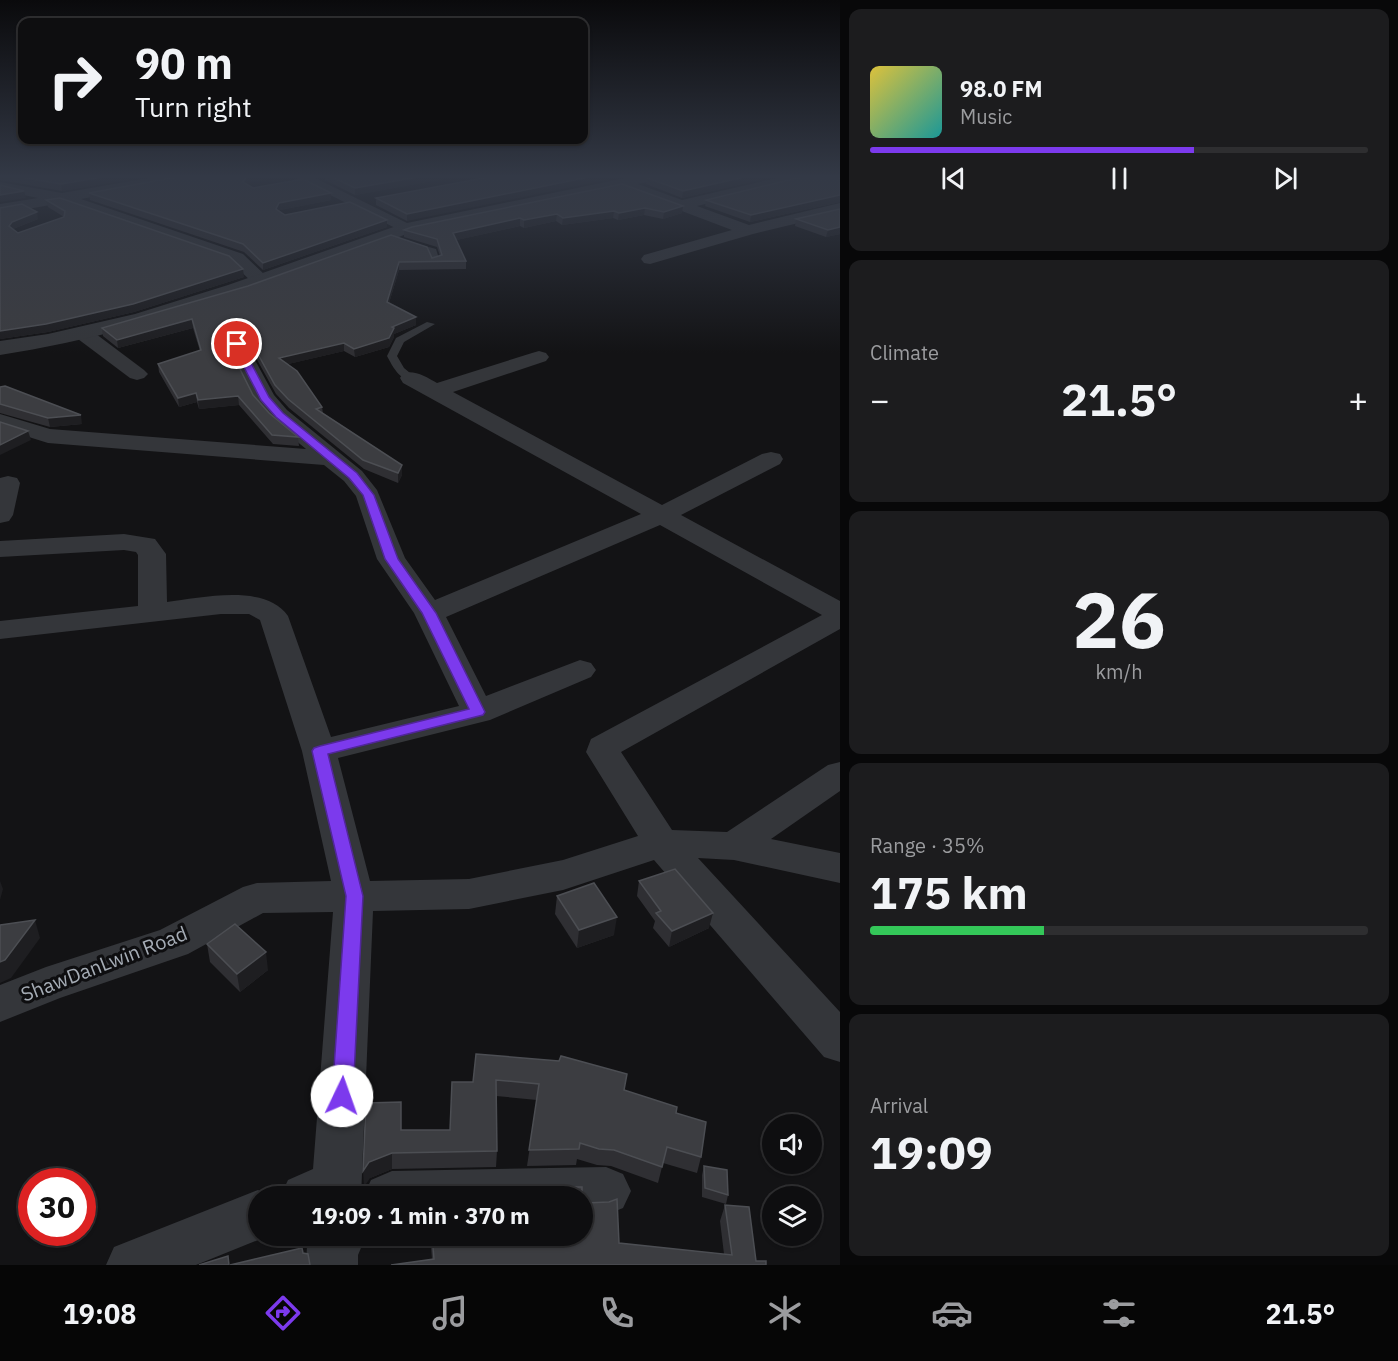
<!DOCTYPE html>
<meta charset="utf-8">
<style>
body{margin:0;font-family:"IBM Plex Sans",sans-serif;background:#1c1c1e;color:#f1f3f6;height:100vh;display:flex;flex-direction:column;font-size:22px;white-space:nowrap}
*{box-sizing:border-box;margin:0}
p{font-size:20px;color:#9b9c9f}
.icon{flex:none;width:33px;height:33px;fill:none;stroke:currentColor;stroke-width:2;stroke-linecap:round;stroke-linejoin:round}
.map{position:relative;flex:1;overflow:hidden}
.sheet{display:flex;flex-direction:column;gap:9px;padding:9px;background:#080809;width:558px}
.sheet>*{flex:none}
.banner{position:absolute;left:18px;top:18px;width:570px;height:126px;border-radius:12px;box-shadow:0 2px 4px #0004,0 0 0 2px #2e2e30;background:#0e0e10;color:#f1f3f6;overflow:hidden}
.tools{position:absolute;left:762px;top:1114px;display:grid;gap:12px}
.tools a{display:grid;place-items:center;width:60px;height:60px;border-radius:50%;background:#0e0e10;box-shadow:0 2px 4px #0004,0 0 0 2px #2e2e30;font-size:30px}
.speed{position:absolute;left:18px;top:1168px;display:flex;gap:12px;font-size:30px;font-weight:700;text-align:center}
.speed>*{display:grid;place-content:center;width:78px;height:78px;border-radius:50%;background:#0e0e10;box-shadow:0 2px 4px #0004,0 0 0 2px #2e2e30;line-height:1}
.speed .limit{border:9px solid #d22;background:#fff;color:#111}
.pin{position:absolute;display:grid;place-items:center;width:51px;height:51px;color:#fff;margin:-26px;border:3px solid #fff;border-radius:50%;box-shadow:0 2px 6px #0007}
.me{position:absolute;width:66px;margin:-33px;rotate:3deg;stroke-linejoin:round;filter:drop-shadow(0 0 4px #0008)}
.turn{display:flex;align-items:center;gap:21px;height:126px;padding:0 18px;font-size:27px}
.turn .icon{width:78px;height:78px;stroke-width:2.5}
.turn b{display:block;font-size:42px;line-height:51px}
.big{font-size:45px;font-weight:700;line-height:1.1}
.sheet .card{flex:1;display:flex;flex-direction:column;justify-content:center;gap:9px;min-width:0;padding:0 21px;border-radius:12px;background:#1c1c1e}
.sheet .dial{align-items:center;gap:0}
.dial b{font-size:78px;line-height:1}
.song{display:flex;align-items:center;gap:18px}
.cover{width:72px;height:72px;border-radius:9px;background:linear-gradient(135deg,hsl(50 70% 55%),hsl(180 70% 35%))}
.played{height:6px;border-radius:3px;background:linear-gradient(90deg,#7c3aed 65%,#2e2e30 65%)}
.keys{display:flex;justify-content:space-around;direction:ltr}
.heat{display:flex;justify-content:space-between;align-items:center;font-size:33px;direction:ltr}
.charge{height:9px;border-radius:4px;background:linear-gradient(90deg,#34c759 35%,#2e2e30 0)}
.trip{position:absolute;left:248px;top:1186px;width:345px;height:60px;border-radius:30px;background:#0e0e10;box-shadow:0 2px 4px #0004,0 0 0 2px #2e2e30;font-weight:700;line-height:60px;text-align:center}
.menu{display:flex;height:96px;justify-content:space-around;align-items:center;background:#060606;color:#9b9c9f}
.menu .icon{width:42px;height:42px}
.menu .selected{color:#7c3aed}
.menu b{font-size:27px;color:#f1f3f6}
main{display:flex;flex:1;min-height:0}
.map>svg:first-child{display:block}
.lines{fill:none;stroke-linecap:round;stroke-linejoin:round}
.service{fill:#34363a;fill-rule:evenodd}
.minor{fill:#34363a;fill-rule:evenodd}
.tertiary{fill:#34363a;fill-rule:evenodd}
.wall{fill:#2f2f33}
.shaded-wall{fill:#1e1e21}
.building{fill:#3c3d41;stroke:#4c4e53;stroke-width:1.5}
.route{fill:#7c3aed;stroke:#51269a;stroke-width:1.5}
.labels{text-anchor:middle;stroke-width:6;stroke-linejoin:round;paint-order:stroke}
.near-street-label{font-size:20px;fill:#a5acb5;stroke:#0e0e10}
</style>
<main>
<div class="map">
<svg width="840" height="1265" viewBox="0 0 840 1265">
<rect width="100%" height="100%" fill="#131315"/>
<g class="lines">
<g class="service">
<path d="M407 241 436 249 440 262 433 264 429 252 407 245Z"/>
<path d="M427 322 435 324 404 342 397 356 404 368 416 378 415 380C400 382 393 367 387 356L396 338Z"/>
</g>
<g class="minor">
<path d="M160 176H190L183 180 81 199 243 254 266 276 269 280 266 284H254L231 262 61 203 0 214V204L38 198 0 190V182L62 193Z"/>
<path d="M293 176H311L407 223 635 176H662L660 179 638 184 682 200 786 176H811L809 179 697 206 749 225 840 203V213L753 234 650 264 644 263 641 259 644 255 732 230 621 188 405 233Z"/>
<path d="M85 329 92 331 144 370 148 374 144 378 137 380 130 378 78 339 75 335 78 331Z"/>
<path d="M237 338 244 340 274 395 287 410 362 471 377 490 405 558 435 600 641 514 403 383 400 378 403 373C416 370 426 377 437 383L532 353 539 351 546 353 549 357 546 361 453 392 662 505 762 454 771 452 780 454 783 459 780 464 681 515 840 601V629L621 752 672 830 727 832 828 765 840 762V791L771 839 840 853V883L734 860 698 858 840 1012V1062L824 1057 654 860 563 890 469 909 373 911 361 1197H280L288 1180 313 1169 333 912 263 913 188 954 60 998 0 1022V985L46 967 160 930 243 887 257 883 331 881 302 751 260 620 249 614H221L0 639V621L138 606V555L136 552 124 550 0 557V541L124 534 155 539 166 554 167 602C201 598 265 583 288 616L331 737 459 706 414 613 377 559 356 496 344 481 324 465 48 443 0 428V414L50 429 306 449 271 420 256 403 227 344 230 340ZM660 525 822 615 591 739 586 752 638 836 563 860 469 879 370 881 338 758 490 720 591 677 596 670 591 663 580 660 486 696 446 617Z"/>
<path d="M8 476 17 478 20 483 13 515 9 521 0 523V478Z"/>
<path d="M606 1167 623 1174 631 1191 623 1208 606 1215 582 1216V1197H363L371 1180 392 1171Z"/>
<path d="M258 1190 275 1197H258V1236H268L196 1265H106L114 1247Z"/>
<path d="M312 1236H366L358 1255V1265H306L307 1246Z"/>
</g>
<path class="tertiary" d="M405 223 411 224 414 228 411 232C369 250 326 265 283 280 190 312 97 340 0 355V341L48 334 135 314 228 285Z"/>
</g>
<g class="wall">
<path d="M0 176H148L62 191 0 180Z"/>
<path d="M325 176H460L355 195 325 180Z"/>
<path d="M494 176 407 221 376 205V198Z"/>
<path d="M777 176 682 198 646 184 647 178Z"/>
<path d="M840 176V202L750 222 705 206 706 200Z"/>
<path d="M248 183 247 184 253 188 331 200 280 210 279 211 285 215 387 227 263 270 244 252 90 200 89 193Z"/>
<path d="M622 184 682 213 663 219 644 215 618 220 613 218 562 225 556 221 524 228 520 226 456 240 466 261V269L399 270 389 303 416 317V325L394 334V337L389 347 355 357 344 351 288 364 322 407 323 413 402 465V475L398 483 364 469 289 408 276 394 245 338 236 336 229 338 227 342 253 395 269 413 298 437 299 446 273 444 239 405 199 409 197 402 179 407 159 372 158 364 200 351 193 328 118 348 103 336 102 328 248 286 391 235 432 258 440 256 437 247 404 237V230Z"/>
<path d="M46 200 244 277 134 312 48 332 0 339V208L38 219 13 229 18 233 64 217 48 207Z"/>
<path d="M840 209V234L826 237 795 226 796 219Z"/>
<path d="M0 387 82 424 50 427 0 413Z"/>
<path d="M639 881 709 928 669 947 653 928 655 921 637 896Z"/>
<path d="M557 896 614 935 577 948 555 914Z"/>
<path d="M207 944 268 970 240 992 210 962Z"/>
<path d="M476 1054 624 1090 676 1113 701 1157 697 1173 663 1163 658 1183 611 1166 597 1165 577 1159 576 1165 527 1166 537 1100 496 1096 497 1151 496 1167 392 1169 370 1178 364 1187 402 1130H450L473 1082Z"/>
<path d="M704 1166 728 1195 726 1204 702 1197V1175Z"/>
<path d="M573 1187H582V1200L585 1203 609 1202 617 1199 619 1243 724 1254 720 1221 725 1205 749 1207 756 1261H766V1265H391L432 1259 430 1236H498V1240L515 1241 516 1236H582V1197H571Z"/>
</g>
<g class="shaded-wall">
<path d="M109 176H148L62 191 61 184Z"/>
<path d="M247 176H282L248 183 244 189 243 182Z"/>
<path d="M424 176H460L355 195V188Z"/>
<path d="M594 176H625L407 221V214Z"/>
<path d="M749 176H777L682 198 683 191Z"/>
<path d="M24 191 26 198 0 202V195Z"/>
<path d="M331 193V200L280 210 276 216V209L279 203Z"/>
<path d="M840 195V202L750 222 751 215Z"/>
<path d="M683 206 682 213 663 219 664 212Z"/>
<path d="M645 208 644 215 618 220 619 213Z"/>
<path d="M614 211 613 218 562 225 563 218Z"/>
<path d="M37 212 38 219 13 229 9 226 12 222Z"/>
<path d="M557 214 556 221 524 228V220Z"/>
<path d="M520 218V226L453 241V233Z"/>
<path d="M387 220V227L263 270V263Z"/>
<path d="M840 227V234L826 237 828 230Z"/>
<path d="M399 262V270L387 310V302Z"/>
<path d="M243 269 244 277 134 312 48 332 0 339V331Z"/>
<path d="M416 317V325L394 334V337L389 347 355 357 354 349 392 327Z"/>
<path d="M192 319 193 328 118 348 117 340Z"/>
<path d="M236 327V336L229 338 225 345 224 337 229 329Z"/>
<path d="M344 343V351L280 366 279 358Z"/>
<path d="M196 393 197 402 179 407 178 398Z"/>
<path d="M238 396 239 405 199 409 198 400Z"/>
<path d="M81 415 82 424 50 427 48 418Z"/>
<path d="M28 431 31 440 0 455V445Z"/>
<path d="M402 465V475L398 483V473Z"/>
<path d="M0 881 3 889 0 900Z"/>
<path d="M713 913 709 928 669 947 672 931Z"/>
<path d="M617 917 614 935 577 948 579 930Z"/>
<path d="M35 920 40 938 11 978 0 983V962Z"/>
<path d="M266 952 268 970 240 992 237 974Z"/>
<path d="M392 1153V1169L370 1178 364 1187 363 1171 369 1162Z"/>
</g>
<g class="building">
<path d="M14 176H109L61 184Z"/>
<path d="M182 176H249H247L243 182 253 188 303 179 331 193 279 203 276 209 285 215 350 202 387 220 263 263 243 244 89 193Z"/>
<path d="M330 176H424L355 188Z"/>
<path d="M494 176H594L407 214 376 198Z"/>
<path d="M656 176H749L683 191 647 178Z"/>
<path d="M806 176H840V195L751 215 706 200Z"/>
<path d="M622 184 683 206 664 212 645 208 619 213 614 211 563 218 557 214 524 220 520 218 453 233 466 261 399 262 387 302 416 317 392 327 394 328 389 338 354 349 344 343 279 358 297 371 322 407 316 409 402 465 398 473 363 460 288 399 275 385 244 329 236 327 229 329 224 337 253 395 269 413 298 437 272 435 238 396 198 400 196 393 178 398 158 364 201 350 192 319 117 340 102 328 248 286 391 235 427 247 432 258 442 255 437 239 404 230 412 227Z"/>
<path d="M0 185 24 191 0 195Z"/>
<path d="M60 198 229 256 243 269 133 304 46 324 0 331V208L22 204 37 212 12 222 9 226 18 233 64 217 65 211 46 200Z"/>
<path d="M840 209V227L828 230 796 219Z"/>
<path d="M5 386 81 415 48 418 0 404V387Z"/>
<path d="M0 422 28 431 0 445Z"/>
<path d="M675 869 713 913 672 931 656 913 661 911 639 881Z"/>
<path d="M594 883 617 917 579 930 557 896Z"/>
<path d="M35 920 5 960 0 962V925Z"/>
<path d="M235 924 266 952 237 974 207 944Z"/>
<path d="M476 1054 559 1061 561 1056 627 1074 624 1090 677 1107 676 1113 706 1122 701 1157 667 1147 662 1167 614 1150 599 1149 580 1143 579 1149 529 1150 539 1084 496 1080 497 1151 392 1153 369 1162 363 1171 366 1103 401 1102V1130H450L452 1082H473Z"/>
<path d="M704 1166 727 1170 728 1195 705 1188Z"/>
<path d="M573 1187H582V1200L585 1203 609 1202 617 1199 619 1243 732 1255 725 1205 749 1207 756 1261H766V1265H391L434 1259 432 1236H498V1240L515 1241 516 1236H582V1197H573Z"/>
<path d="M302 1248 303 1253 308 1254 310 1265H230Z"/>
<path d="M228 1256 229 1265H199Z"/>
</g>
<linearGradient id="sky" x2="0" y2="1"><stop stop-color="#0a0a0c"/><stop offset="0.5" stop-color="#333946"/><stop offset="1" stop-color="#333946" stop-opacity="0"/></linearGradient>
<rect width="840" height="353" fill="url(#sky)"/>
<path class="route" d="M233 342H240L269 397 283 413 357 473 374 495 398 559 436 613 485 712 483 715 328 754 363 896 353 1096 350 1103 342 1106 335 1103 332 1096 346 896 312 751 314 748 320 746 469 709 422 613 385 559 363 495 349 478 276 417 261 400 232 344Z"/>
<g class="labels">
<g class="near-street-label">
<text transform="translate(104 964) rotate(-21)" y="7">ShawDanLwin Road</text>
</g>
</g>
</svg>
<div class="tools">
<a><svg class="icon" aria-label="sound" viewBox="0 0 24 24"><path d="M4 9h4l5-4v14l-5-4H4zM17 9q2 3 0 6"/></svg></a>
<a><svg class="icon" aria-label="layers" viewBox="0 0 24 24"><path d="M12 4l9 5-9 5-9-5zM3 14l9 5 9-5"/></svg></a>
</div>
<div class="speed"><div class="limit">30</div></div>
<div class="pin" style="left:237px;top:344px;background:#d93025"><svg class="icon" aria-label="arrive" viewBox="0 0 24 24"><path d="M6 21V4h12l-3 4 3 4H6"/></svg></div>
<svg class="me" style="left:342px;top:1096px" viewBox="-20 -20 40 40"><circle r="19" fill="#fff"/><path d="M0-13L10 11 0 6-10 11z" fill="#7c3aed"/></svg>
<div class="trip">19:09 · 1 min · 370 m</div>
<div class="banner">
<div class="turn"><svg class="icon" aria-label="right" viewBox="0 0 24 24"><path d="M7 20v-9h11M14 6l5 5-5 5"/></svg><div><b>90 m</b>Turn right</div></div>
</div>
</div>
<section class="sheet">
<div class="card">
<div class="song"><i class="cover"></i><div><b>98.0 FM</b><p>Music</p></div></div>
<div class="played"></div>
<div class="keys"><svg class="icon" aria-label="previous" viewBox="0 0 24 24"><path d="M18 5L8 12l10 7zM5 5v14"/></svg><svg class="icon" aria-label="pause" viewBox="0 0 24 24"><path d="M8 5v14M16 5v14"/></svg><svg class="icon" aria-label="next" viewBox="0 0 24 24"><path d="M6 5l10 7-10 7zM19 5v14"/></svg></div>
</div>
<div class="card"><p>Climate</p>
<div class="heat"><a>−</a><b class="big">21.5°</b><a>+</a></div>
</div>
<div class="card dial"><b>26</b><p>km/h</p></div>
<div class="card"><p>Range · 35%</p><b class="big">175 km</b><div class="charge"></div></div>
<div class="card"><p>Arrival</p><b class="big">19:09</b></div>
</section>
</main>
<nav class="menu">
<b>19:08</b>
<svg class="icon selected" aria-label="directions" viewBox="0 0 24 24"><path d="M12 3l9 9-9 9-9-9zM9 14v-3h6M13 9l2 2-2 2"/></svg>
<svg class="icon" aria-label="music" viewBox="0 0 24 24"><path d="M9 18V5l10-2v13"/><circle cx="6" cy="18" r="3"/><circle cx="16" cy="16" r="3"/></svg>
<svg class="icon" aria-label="phone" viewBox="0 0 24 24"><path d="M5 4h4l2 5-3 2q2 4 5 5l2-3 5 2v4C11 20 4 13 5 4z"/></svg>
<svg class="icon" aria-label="climate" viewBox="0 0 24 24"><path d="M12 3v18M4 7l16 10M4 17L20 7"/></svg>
<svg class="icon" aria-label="car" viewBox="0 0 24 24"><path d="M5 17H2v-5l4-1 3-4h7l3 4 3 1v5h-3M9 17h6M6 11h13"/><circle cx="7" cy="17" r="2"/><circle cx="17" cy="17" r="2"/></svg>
<svg class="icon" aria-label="filters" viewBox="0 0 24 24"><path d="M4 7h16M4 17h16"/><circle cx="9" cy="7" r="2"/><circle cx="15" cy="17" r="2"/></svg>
<b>21.5°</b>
</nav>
